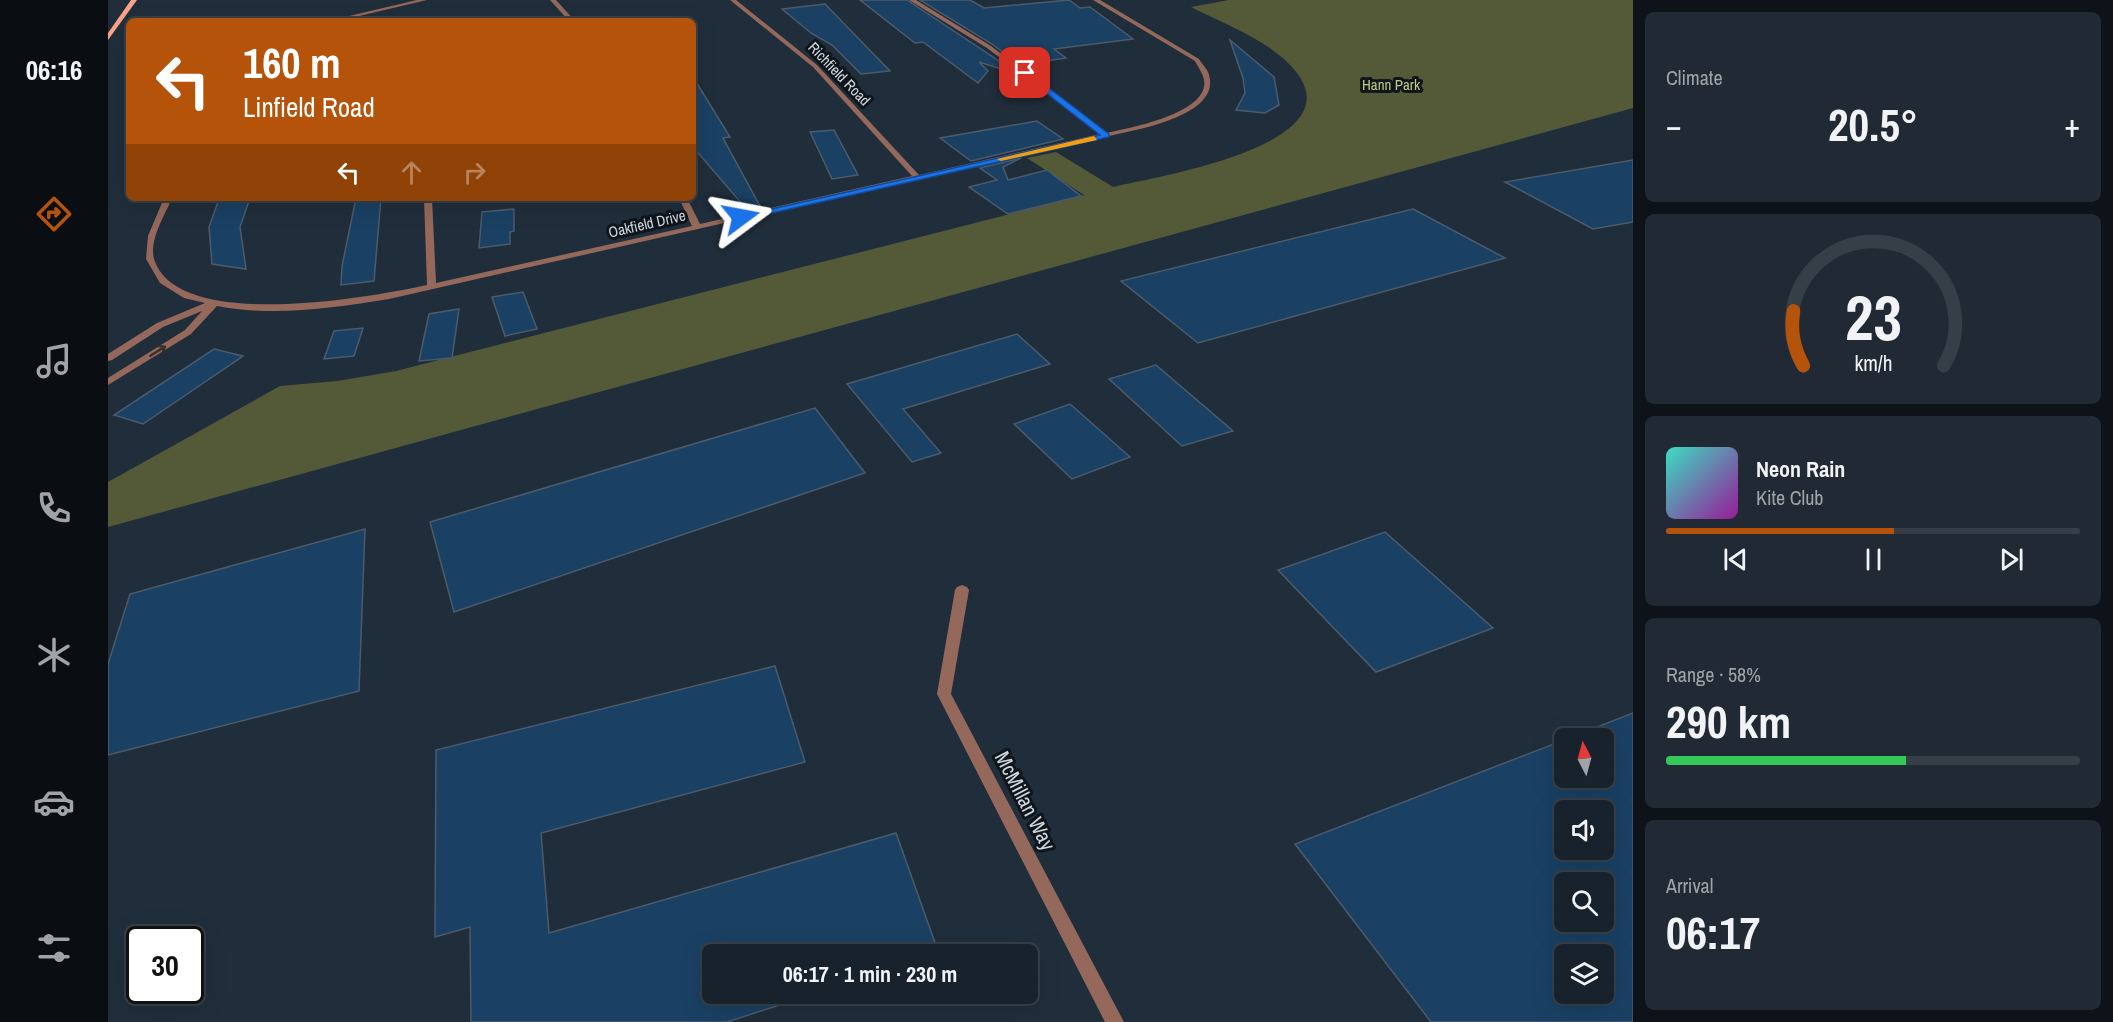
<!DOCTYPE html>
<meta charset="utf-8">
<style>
body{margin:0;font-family:"Archivo Narrow",sans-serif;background:#212a34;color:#f1f3f6;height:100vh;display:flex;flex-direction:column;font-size:22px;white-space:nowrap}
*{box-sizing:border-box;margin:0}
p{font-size:20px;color:#9fa4a9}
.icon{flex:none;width:33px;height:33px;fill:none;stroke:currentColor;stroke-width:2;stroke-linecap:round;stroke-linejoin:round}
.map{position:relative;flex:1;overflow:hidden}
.drawer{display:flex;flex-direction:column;gap:12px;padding:12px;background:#0d1318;width:480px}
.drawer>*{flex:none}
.top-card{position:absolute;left:18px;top:18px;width:570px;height:183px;border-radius:9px;box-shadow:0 6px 24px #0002,0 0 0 2px #363f48;background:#b45309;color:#fff;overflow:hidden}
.needle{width:39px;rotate:354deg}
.buttons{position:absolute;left:1446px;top:728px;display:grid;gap:12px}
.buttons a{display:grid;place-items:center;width:60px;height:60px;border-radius:9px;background:#18222c;box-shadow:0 6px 24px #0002,0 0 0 2px #363f48;font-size:30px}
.speed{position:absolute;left:18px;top:926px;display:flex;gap:12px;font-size:30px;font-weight:700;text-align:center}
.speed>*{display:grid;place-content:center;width:78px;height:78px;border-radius:50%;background:#18222c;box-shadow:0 6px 24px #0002,0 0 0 2px #363f48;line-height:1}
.speed .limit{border:3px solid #111;border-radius:9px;background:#fff;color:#111}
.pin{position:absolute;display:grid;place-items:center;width:51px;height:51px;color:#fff;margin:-26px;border-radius:12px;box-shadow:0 3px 9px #0006}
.me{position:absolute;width:66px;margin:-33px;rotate:77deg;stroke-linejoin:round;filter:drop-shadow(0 0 4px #0008)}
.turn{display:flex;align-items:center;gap:21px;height:126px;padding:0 18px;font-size:27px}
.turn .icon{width:78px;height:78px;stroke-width:2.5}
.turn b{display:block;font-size:42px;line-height:51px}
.lanes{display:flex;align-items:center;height:57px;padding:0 18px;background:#0003;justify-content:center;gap:30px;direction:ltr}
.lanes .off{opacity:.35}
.big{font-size:45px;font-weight:700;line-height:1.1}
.drawer .tile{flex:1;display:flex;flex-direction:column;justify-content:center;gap:9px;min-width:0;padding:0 21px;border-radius:9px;background:#212a34}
.drawer .dial{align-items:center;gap:0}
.dial svg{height:156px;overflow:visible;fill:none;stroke:#363f48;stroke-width:7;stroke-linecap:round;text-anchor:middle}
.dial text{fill:#f1f3f6;stroke:none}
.song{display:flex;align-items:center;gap:18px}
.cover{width:72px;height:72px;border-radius:9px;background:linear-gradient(135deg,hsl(170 70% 55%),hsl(300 70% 35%))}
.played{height:6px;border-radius:3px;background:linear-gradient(90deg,#b45309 55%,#363f48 55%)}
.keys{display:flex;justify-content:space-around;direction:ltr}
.heat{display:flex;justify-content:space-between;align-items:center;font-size:33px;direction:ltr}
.charge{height:9px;border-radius:4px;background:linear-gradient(90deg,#34c759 58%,#363f48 0)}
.trip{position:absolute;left:594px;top:944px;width:336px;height:60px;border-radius:9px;background:#18222c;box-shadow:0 6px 24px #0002,0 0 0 2px #363f48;font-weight:700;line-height:60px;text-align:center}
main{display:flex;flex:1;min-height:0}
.tabs{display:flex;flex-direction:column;width:108px;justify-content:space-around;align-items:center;background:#0a0e12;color:#9fa4a9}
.tabs .icon{width:42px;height:42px}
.tabs .current{color:#b45309}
.tabs b{font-size:27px;color:#f1f3f6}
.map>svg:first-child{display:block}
.green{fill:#545937}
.building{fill:#1a4063;stroke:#4c5b6b;stroke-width:1.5;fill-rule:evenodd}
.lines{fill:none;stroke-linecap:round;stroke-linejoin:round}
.street{fill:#95685c;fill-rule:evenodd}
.primary{fill:#fea28a;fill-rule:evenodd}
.oneway{stroke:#372e2e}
.route{fill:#1a73e8;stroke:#114b97;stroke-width:1.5}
.slow{fill:#f59e0b}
.labels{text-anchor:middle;stroke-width:6;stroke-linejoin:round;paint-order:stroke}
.far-street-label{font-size:15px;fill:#ced7e0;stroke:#0f151b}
.far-park-label{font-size:15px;fill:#bfca7a;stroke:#0f151b}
.near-street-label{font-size:21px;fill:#ced7e0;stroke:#0f151b}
</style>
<main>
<nav class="tabs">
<b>06:16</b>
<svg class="icon current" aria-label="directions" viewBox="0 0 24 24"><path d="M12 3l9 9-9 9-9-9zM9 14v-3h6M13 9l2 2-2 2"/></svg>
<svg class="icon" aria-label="music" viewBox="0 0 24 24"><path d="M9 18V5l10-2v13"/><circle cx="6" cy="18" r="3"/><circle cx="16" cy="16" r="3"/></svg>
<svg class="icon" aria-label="phone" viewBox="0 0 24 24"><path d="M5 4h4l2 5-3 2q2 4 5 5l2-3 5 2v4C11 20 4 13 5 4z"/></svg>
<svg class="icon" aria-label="climate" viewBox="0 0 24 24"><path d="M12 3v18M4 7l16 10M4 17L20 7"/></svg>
<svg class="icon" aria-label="car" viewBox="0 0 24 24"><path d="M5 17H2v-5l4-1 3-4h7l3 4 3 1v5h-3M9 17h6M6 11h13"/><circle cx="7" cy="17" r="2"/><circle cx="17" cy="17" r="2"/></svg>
<svg class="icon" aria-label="filters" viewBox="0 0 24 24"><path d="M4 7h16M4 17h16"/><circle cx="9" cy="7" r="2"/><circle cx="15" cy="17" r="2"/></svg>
</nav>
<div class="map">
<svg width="1525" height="1022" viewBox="0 0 1525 1022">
<rect width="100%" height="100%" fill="#202e3b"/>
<path class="green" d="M1121 0H1525V108L0 527V482L172 386 229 381 288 371 976 195 919 158 948 152 1005 187C1047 177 1259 144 1182 65 1156 38 1116 24 1083 7Z"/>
<g class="building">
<path d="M752 0H799L900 67 890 68 871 62 880 71 870 83 815 42 807 43Z"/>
<path d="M812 0H862L876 8 961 0 972 8 982 7 1025 39 946 49 958 58 912 65 884 44Z"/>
<path d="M717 4 748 36 782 71 753 74 724 45 703 33 674 9Z"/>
<path d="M1122 40 1166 77 1171 105 1157 113 1128 110 1137 93 1135 78Z"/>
<path d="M585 77 622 137 615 138 653 208 640 211 585 147Z"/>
<path d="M929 121 955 139 863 161 832 138Z"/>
<path d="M726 130 750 175 724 179 702 132Z"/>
<path d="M913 158 895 167 900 180 939 170 973 196 900 214 861 187 889 180 872 168Z"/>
<path d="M1525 160V222L1485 229 1397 182Z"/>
<path d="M142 198 132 227 138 269 104 264 101 227 110 202Z"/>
<path d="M248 198H273L266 281 233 285 234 266Z"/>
<path d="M406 209V231L402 232V244L371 248 374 212Z"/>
<path d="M1305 209 1397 258 1090 343 1013 281Z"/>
<path d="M415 292 429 329 397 336 384 297Z"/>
<path d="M351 309 344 358 311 361 321 314Z"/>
<path d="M255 328 246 356 216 359 226 331Z"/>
<path d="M909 334 942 364 795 409 833 453 804 462 739 384Z"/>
<path d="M106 349 135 356 35 424 6 415Z"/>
<path d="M1048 365 1125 431 1074 446 1001 379Z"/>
<path d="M962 404 1022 457 964 479 906 424Z"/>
<path d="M707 408 757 473 346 612 322 522Z"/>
<path d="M257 529 251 691 0 755V664L22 594Z"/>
<path d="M1277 532 1385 628 1268 672 1170 570Z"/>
<path d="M667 666 697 762 433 833 441 933 788 833 831 954H604V993H709L619 1022H363L362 927 327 937 328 750Z"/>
<path d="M1525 713V1022H1323L1187 844 1456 740V777H1496V738H1461ZM1456 810H1496V849H1456ZM1456 882H1496V921H1456ZM1456 954H1496V993H1456Z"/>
</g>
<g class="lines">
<g class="street">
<path d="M309 0H319L230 21H220Z"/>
<path d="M442 0H448L467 21H461Z"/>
<path d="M622 0H628L709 65 811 175 992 134 879 48 801 0H808L883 46 998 133C1022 128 1090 115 1096 87 1098 77 1091 69 1087 61L985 0H992L1091 59C1094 64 1100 70 1101 75 1111 108 1055 123 1032 129L281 299C225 308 165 317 109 306L83 334 0 385V378L77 330 94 311 55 327 4 360 0 361V354L49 323 97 303 76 298 52 283 38 259 40 236 56 198H64C57 215 41 240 46 259 69 333 263 297 319 285L316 198H324L328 283 584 226 571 198H579L592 224 804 176 705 67Z"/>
<path d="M854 585 859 587 861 590 843 694 1016 1022H997L829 694 847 590 849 587Z"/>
</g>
<path class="primary" d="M23 0H29L0 40V33Z"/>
</g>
<defs><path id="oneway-shaft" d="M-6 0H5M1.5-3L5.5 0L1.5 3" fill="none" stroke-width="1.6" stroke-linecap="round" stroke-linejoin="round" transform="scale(1.5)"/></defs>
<use class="oneway" href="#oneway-shaft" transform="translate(50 351) rotate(-32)"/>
<path class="route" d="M915 72H920L1001 134V137L633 220 628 217 992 135 915 75Z"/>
<path class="slow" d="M986 136 989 140 893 161 889 159Z"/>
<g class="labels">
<g class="far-street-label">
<text transform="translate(731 74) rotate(46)" y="5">Richfield Road</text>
<text transform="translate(539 224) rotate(-13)" y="5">Oakfield Drive</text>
</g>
<g class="far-park-label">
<text x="1283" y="90">Hann Park</text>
</g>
<g class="near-street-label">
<text transform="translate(917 801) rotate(63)" y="7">McMillan Way</text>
</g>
</g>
</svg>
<div class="buttons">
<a><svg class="needle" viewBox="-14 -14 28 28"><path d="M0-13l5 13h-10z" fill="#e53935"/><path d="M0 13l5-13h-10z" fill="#9fa4a9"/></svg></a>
<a><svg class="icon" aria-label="sound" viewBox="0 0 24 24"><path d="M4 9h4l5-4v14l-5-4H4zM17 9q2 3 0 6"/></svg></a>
<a><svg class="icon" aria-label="search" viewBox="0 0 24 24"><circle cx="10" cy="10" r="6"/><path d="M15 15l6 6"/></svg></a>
<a><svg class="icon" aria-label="layers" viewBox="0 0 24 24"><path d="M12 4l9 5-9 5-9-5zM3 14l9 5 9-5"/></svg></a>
</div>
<div class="speed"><div class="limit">30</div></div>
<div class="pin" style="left:917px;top:73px;background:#d93025"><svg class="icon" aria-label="arrive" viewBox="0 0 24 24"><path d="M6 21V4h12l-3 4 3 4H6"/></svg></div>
<svg class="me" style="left:633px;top:217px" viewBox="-20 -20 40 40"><path d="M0-17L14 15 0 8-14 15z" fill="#1a73e8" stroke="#fff" stroke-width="4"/></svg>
<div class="trip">06:17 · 1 min · 230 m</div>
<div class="top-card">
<div class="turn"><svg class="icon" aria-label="left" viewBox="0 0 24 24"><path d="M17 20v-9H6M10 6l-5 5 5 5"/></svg><div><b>160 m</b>Linfield Road</div></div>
<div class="lanes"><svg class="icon" aria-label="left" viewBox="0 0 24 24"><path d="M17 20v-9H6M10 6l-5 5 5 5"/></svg><svg class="icon off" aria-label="ahead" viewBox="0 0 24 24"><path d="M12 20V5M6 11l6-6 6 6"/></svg><svg class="icon off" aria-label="right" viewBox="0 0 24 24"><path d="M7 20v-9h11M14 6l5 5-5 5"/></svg></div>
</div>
</div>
<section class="drawer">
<div class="tile"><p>Climate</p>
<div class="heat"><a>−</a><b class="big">20.5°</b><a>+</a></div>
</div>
<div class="tile dial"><svg viewBox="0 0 100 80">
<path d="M14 69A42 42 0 1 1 86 69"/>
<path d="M14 69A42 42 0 0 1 9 41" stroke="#b45309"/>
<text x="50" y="56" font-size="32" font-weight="700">23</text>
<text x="50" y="72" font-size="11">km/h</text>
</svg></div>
<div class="tile">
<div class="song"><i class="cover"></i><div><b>Neon Rain</b><p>Kite Club</p></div></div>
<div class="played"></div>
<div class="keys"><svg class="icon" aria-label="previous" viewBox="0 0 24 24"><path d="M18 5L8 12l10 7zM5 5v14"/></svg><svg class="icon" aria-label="pause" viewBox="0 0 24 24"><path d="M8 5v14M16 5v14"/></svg><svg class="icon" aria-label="next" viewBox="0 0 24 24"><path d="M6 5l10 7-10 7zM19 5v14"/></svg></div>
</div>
<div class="tile"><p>Range · 58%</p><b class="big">290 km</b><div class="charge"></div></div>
<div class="tile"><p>Arrival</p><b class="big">06:17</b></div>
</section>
</main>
